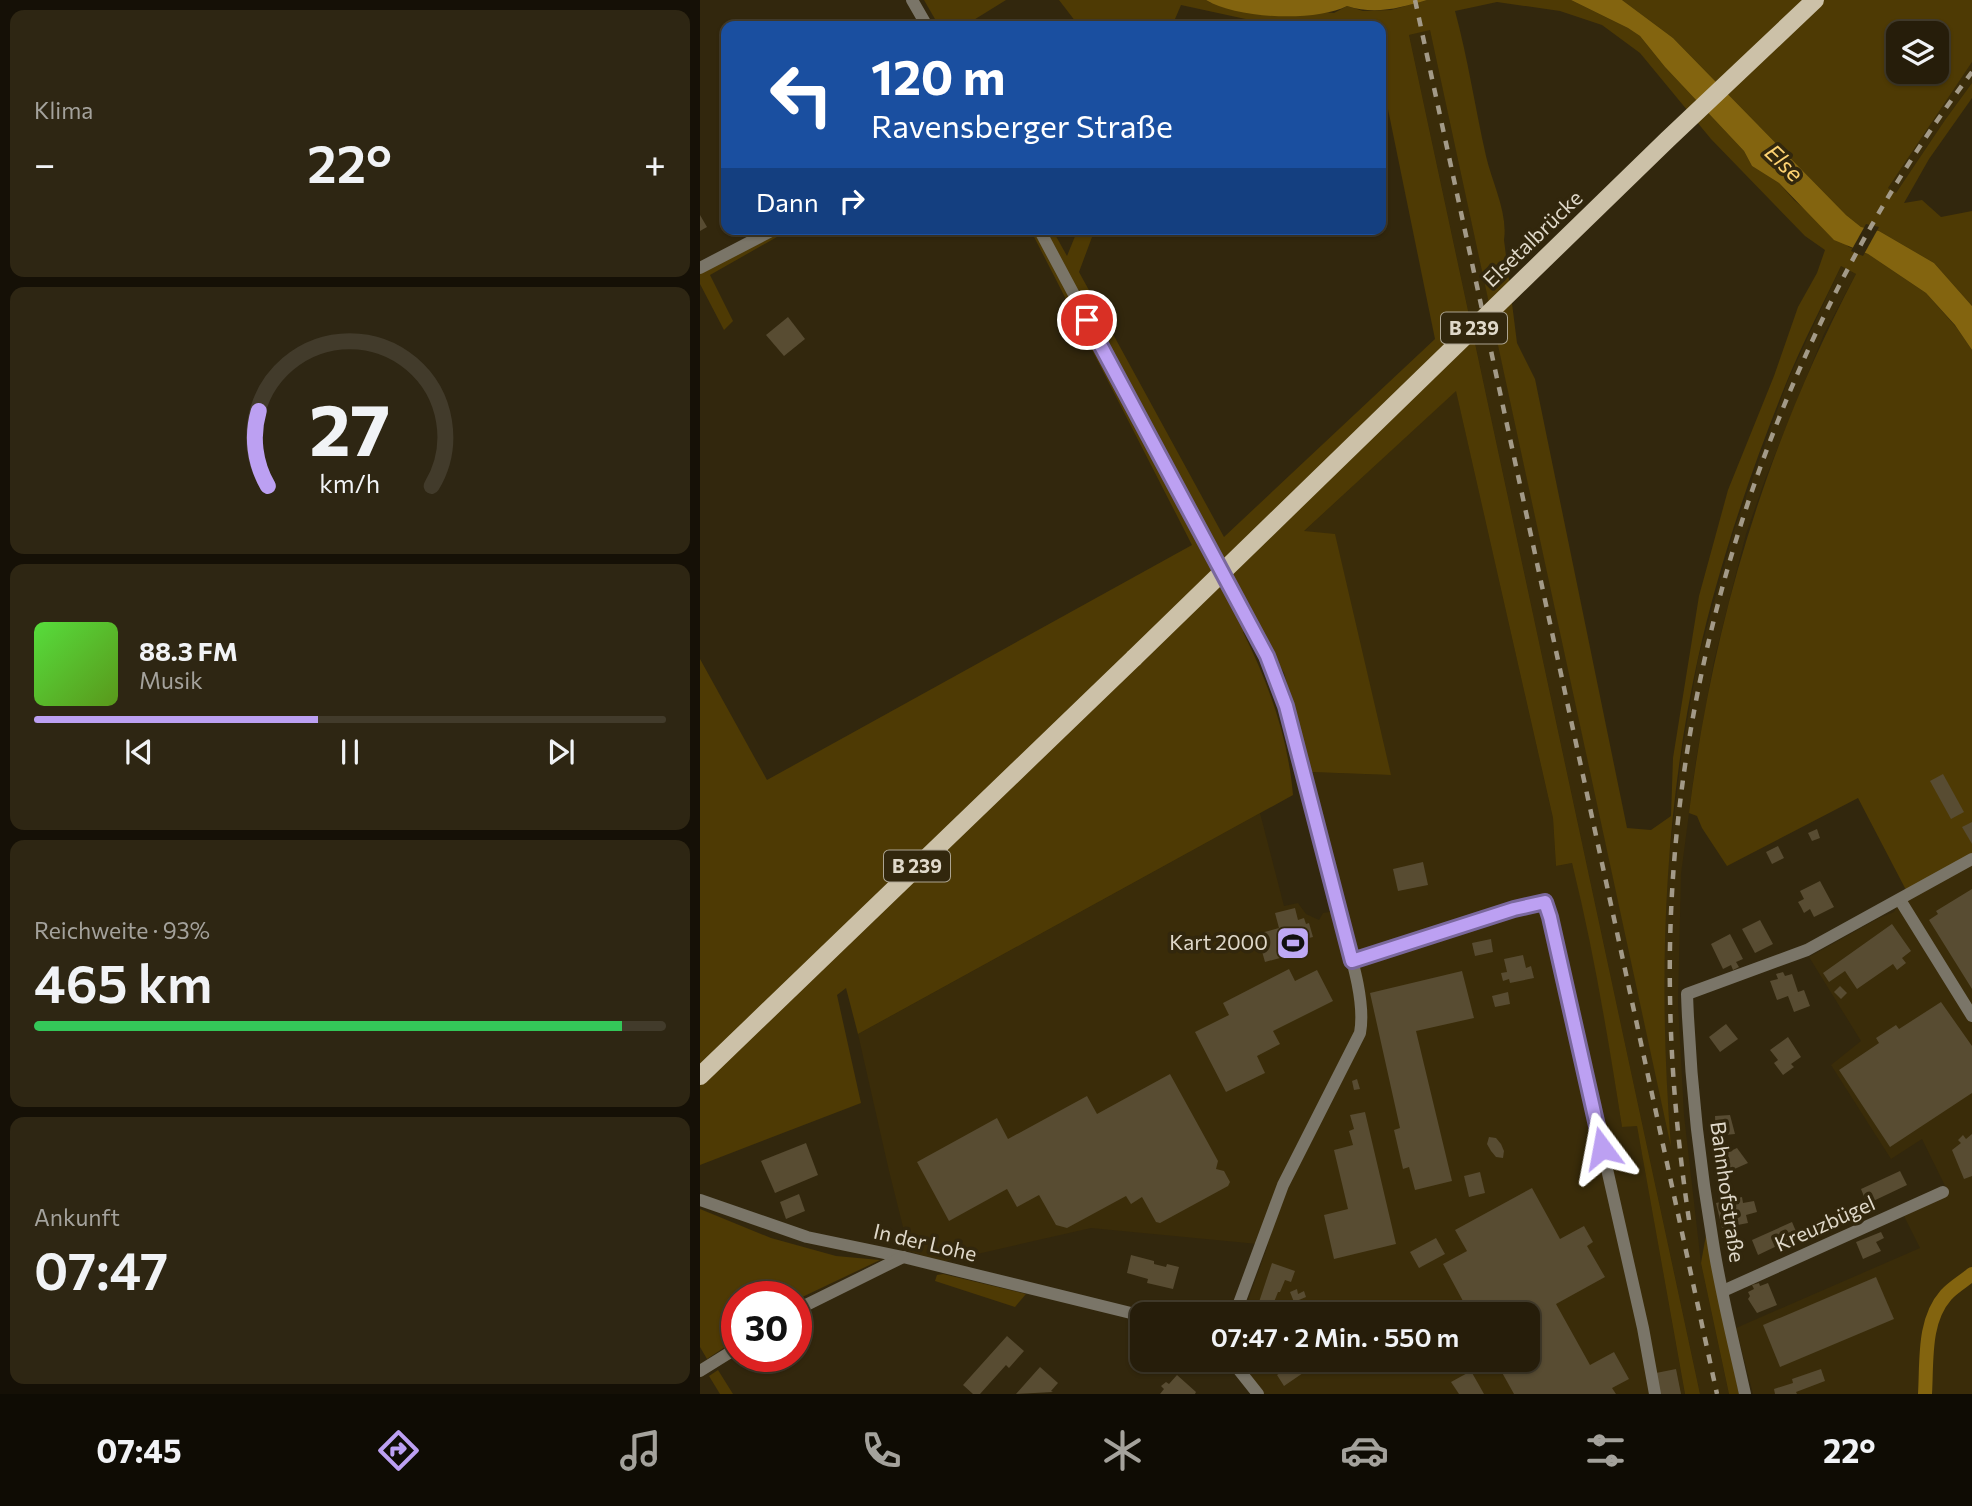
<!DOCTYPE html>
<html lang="de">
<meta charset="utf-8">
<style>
body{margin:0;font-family:Commissioner,sans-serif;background:#2e2613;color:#f1f3f6;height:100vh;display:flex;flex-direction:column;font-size:26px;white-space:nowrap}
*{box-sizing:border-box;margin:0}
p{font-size:23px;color:#a4a29c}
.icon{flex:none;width:38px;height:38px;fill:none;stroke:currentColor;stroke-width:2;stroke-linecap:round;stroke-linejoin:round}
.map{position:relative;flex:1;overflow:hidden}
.side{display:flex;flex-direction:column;gap:10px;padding:10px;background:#151006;width:700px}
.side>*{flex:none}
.banner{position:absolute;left:21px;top:21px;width:665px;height:214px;border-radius:14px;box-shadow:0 2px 5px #0004,0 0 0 2px #423b2b;background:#1a4fa0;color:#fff;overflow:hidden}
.fabs{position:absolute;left:1186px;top:21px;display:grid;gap:14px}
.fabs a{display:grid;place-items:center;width:63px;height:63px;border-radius:14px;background:#261d0a;box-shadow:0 2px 5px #0004,0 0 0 2px #423b2b;font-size:35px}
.speed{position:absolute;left:21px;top:1281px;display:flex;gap:14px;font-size:35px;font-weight:700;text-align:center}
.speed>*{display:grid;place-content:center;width:91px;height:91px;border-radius:50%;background:#261d0a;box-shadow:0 2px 5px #0004,0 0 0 2px #423b2b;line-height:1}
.speed .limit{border:10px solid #d22;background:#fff;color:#111}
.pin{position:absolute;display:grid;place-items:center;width:60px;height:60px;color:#fff;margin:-30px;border:4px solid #fff;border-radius:50%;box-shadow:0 2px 7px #0007}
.me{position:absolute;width:77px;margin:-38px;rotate:347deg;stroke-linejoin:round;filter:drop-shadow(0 0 5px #0008)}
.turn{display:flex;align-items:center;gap:24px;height:147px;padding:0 35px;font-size:32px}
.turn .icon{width:91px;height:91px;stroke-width:2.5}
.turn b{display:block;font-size:49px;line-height:60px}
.then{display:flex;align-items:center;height:66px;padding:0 35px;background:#0003;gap:14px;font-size:26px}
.big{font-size:52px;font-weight:600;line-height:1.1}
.side .widget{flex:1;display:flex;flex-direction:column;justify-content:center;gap:10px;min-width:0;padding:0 24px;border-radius:14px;background:#2e2613}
.side .dial{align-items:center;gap:0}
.dial svg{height:182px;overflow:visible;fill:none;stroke:#423b2b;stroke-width:7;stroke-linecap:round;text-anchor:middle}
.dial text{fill:#f1f3f6;stroke:none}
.song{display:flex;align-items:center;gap:21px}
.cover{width:84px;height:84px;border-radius:10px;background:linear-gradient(135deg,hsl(110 70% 55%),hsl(90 70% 35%))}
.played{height:7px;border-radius:4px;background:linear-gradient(90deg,#bca0f2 45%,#423b2b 45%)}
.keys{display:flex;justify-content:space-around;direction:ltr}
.heat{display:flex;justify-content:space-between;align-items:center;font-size:38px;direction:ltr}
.charge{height:10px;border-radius:5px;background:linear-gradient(90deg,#34c759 93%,#423b2b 0)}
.trip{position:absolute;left:430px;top:1302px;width:410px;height:70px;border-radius:14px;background:#261d0a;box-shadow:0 2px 5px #0004,0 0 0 2px #423b2b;font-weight:600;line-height:70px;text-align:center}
.tab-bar{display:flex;height:112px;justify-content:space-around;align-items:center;background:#0f0c04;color:#a4a29c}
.tab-bar .icon{width:49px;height:49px}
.tab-bar .on{color:#bca0f2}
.tab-bar b{font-size:32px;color:#f1f3f6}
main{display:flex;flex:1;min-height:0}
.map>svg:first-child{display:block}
.built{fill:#3a2c09}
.green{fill:#4e3a04;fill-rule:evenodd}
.water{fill:#83640f}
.pier{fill:#32270d}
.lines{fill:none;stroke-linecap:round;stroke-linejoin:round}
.canal{stroke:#83640f;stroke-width:14}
.building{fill:#584c32}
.minor{stroke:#7a7568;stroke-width:12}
.primary{stroke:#ccc1a8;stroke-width:18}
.rail{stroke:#a39a88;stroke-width:4.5;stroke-dasharray:9 9;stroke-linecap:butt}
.primary-bridge{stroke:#ccc1a8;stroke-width:18}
.route-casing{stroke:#7a689d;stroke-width:18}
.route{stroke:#bca0f2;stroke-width:12}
.labels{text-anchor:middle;stroke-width:7;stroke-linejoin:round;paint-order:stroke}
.shield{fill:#32270d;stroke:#aba391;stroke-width:2}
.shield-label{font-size:19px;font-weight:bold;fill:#dfd8c9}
.street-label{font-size:21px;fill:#dfd8c9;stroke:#32270d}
.poi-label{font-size:21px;fill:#dfd8c9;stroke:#32270d;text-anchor:end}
.water-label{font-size:23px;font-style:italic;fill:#fdd271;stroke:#32270d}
</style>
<main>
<section class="side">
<div class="widget"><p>Klima</p>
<div class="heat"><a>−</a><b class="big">22°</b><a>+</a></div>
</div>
<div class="widget dial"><svg viewBox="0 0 100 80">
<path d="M14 69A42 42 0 1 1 86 69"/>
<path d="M14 69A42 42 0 0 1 10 36" stroke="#bca0f2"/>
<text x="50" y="56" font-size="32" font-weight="700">27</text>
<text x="50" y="72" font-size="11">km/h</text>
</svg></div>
<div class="widget">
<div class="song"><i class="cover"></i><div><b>88.3 FM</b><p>Musik</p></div></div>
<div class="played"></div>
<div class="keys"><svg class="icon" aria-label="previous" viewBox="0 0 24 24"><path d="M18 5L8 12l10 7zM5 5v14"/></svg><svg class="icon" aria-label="pause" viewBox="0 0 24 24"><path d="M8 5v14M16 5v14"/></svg><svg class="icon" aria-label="next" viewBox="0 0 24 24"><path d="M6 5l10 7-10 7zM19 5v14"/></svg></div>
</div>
<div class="widget"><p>Reichweite · 93%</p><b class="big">465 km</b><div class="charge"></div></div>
<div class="widget"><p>Ankunft</p><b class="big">07:47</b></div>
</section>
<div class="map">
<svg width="1272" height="1394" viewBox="0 0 1272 1394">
<rect width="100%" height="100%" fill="#32270d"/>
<g class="built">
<path d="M730 29 970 1139 964 1063V949L967 872 982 751 998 659 1034 530 1088 380 1141 266 1156 274 1124 334 1066 477 1046 534 1014 661 996 760 981 874 978 1003 984 1115 1001 1263 1029 1394H1000L709 35Z"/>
<path d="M1272 62V83L1245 120 1196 193 1188 188Z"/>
<path d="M756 390 853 818 856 866 872 863 888 925 903 1005 922 1127 937 1125 985 1394H563L536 1360H828V1314H543L568 1245 391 1228 242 1262 209 1251 189 1171 158 1034 560 813 584 906 598 903 606 914 619 920 623 913 635 911 645 947 652 931 611 772 691 775 603 532Z"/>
<path d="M1272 853V1394H1053L1036 1328 1220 1248 1204 1216 1248 1192 1222 1139 1191 1159 1131 1065 1161 1041 1109 957 1179 918 1194 912 1206 890Z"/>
</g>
<g class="green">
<path d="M224 0H306L264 26H239Z"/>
<path d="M359 0H506L511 3 634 13 647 6 663 11 691 10 727 0H871L928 28 940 36 965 67 1044 151 1052 166 1079 183 1094 200 1149 247 1168 254 1226 293 1257 328 1272 350V853L1206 890 1158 798 1027 866 1002 828 997 816 989 813C1013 621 1066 446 1156 274L1141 266C1123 304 1103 342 1087 381 1051 470 1019 564 998 658 963 818 958 984 971 1147L730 30 709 35 1000 1394H985L937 1126 922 1127C908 1038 894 951 872 863L856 866 853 818 756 391 604 531 635 534 691 775 611 772 584 673 555 621 543 632C569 684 588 737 593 795L158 1034 146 988 137 995 161 1103 0 1165V659L67 780 492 545 330 229H352L367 256 378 229H395L379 272 524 537 735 339 681 75V26H578L481 5 472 26H379ZM797 2 860 11 902 25 940 53 1011 139 1105 236 1125 250 1117 273 1098 307 1074 376 1028 490 999 596 973 758 971 816 951 830 927 828 835 379 817 343 804 240C808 212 792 183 786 156 775 107 768 59 755 11Z"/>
<path d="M922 0H1272V62L1188 188 1196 193 1245 120 1272 83V98L1229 159 1204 203 1222 200 1241 217 1272 211V306L1234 263 1179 231 1161 227 1146 215 973 38ZM1199 33H1237V72H1199Z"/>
<path d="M67 229H91L10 275 33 321 24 330 0 284V266Z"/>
<path d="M0 1209 71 1238 136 1256 180 1260 96 1300V1297H37V1339L7 1359 0 1347Z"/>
<path d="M1006 1235 1039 1394H1029L1001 1263Z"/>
<path d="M243 1274 326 1294 315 1307 235 1281 237 1275Z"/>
<path d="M18 1370 33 1394H20L9 1376Z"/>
</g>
<g class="water">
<path d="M506 0H727C700 8 675 15 647 6 616 22 537 19 506 0Z"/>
<path d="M871 0H922L973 38 1146 215 1161 227 1179 231 1234 263 1272 306V350L1255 325 1226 293 1168 254 1134 240 1079 183 1052 166 1044 151 965 67 940 36 928 28Z"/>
</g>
<path class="pier" d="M1166 224 1179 227 1163 256 1151 251Z"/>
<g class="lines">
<path class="canal" d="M1225 1394C1227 1361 1223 1321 1246 1295 1253 1287 1264 1281 1272 1274"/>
</g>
<g class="building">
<path d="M0 215 7 227 0 231Z"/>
<path d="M88 317 105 339 84 356 66 335Z"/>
<path d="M1243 774 1264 812 1251 819 1230 781Z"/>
<path d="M1272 822V844L1262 827Z"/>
<path d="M1117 829 1120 838 1112 841 1108 833Z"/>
<path d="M1078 846 1084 858 1072 864 1066 852Z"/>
<path d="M723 862 728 885 698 891 693 869Z"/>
<path d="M1120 881 1134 907 1114 917 1110 909 1104 913 1101 907 1098 902 1104 899 1100 891Z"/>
<path d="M1272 889V989L1229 920 1238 914 1236 911Z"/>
<path d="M595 908 598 920 604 918 606 924 609 923 613 937 605 939 609 950 565 962 557 934 579 928 575 913Z"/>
<path d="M1060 920 1073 944 1055 953 1042 929Z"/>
<path d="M1192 924 1211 951 1202 958 1206 963 1197 970 1193 964 1157 989 1145 971 1129 982 1123 973Z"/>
<path d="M1030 934 1043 959 1036 962 1039 967 1033 970 1031 965 1023 969 1011 944Z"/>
<path d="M791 939 793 952 775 956 772 943Z"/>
<path d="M823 955 826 968 831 966 834 978 810 983 809 979 803 981 801 973 807 972 804 959Z"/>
<path d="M589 969 595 981 617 970 633 1001 573 1031 580 1044 557 1056 565 1073 526 1092 495 1032 529 1015 523 1003Z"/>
<path d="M762 971 774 1018 716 1031 752 1181 715 1190 709 1167 703 1169 694 1130 700 1128 670 993Z"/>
<path d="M1083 972 1085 976 1092 974 1098 992 1104 990 1110 1006 1094 1012 1088 996 1077 1000 1070 981 1078 979 1076 974Z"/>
<path d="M1140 986 1147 993 1141 999 1134 992Z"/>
<path d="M808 992 810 1004 795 1007 792 996Z"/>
<path d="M1241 1002 1272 1046V1093L1190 1147 1139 1070 1179 1043 1176 1038 1196 1025 1199 1029Z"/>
<path d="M1026 1024 1038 1039 1020 1052 1009 1037Z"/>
<path d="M1088 1037 1101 1057 1091 1064 1094 1067 1083 1075 1074 1063 1078 1060 1070 1050Z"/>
<path d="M470 1074 518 1161 516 1169 524 1171 530 1182 528 1186 460 1223 456 1222 442 1197 431 1204 426 1196 367 1228 356 1225 339 1195 317 1207 307 1189 249 1221 217 1162 297 1118 308 1139 387 1096 397 1114Z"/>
<path d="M657 1079 660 1089 654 1090 652 1081Z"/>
<path d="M665 1112 696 1244 634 1259 624 1215 648 1209 634 1150 653 1145 649 1131 654 1129 650 1115Z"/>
<path d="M1030 1115 1035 1134 1025 1135V1141H1016L1015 1116Z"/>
<path d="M1272 1134V1176L1264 1179 1252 1150 1261 1143 1258 1140 1263 1135 1266 1139Z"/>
<path d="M789 1137 796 1138 801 1144 804 1151 803 1158 796 1157 791 1151 787 1144Z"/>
<path d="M106 1143 118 1175 75 1193 61 1161Z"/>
<path d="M1037 1148 1048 1163 1030 1171 1022 1155Z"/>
<path d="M1200 1171 1207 1185 1167 1204 1161 1189Z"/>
<path d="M780 1172 785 1193 769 1197 764 1176Z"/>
<path d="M832 1188 860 1239 884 1226 893 1242 887 1246 905 1277 856 1304 890 1365 914 1352 929 1379 912 1388 916 1394H814L795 1360H828V1314H770L743 1264 767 1251 755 1230Z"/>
<path d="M99 1194 105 1211 86 1219 80 1202Z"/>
<path d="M1042 1197 1043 1203 1054 1201 1057 1212 1046 1215 1048 1223 1022 1228 1016 1203Z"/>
<path d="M1092 1222 1098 1236 1058 1255 1052 1240Z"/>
<path d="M1181 1232 1184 1238 1176 1242 1181 1251 1163 1259 1156 1242Z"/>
<path d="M736 1238 745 1254 719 1268 710 1252Z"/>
<path d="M431 1255 454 1261V1264L466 1267 467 1264 479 1267 473 1289 447 1283 448 1279 427 1273Z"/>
<path d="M572 1263 595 1271 591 1282 585 1280 580 1292H578L570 1312 557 1308Z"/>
<path d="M1176 1277 1194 1319 1080 1367 1063 1325Z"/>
<path d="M1059 1283 1060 1286 1068 1283 1077 1305 1057 1313 1048 1299 1050 1296 1048 1292 1054 1289 1052 1285Z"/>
<path d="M597 1289 598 1294 604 1291 606 1297 594 1302 590 1292Z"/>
<path d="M307 1336 324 1351 309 1368 306 1365 280 1394H273L263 1385Z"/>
<path d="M574 1360H595L603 1373 584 1386 577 1375 581 1372Z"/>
<path d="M340 1367 358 1383 351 1391 353 1392 316 1394Z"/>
<path d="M976 1369 981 1394H960L956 1373Z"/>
<path d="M1121 1369 1125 1381 1096 1392 1097 1394H1075L1074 1389 1093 1383 1092 1379Z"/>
<path d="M771 1371 784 1394H759L751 1382Z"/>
<path d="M477 1375 496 1392 495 1394H460L464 1389 461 1386 466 1382 469 1384Z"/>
</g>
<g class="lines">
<g class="minor">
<path d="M212 0 227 26"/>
<path d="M339 229 567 656C598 736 615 820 636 903 645 939 667 996 660 1033L583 1185 535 1314"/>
<path d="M0 268 75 229"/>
<path d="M1200 900 1272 1016"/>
<path d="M652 961 814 909 845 902 850 917 943 1328 955 1394"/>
<path d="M0 1200 107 1237 203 1257 443 1316"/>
<path d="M1023 1291 1243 1192"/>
<path d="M96 1310 203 1257"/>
<path d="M531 1360 558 1394"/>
<path d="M0 1371 37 1348"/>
<path d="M1045 1394C1034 1344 1021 1294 1013 1243 999 1161 990 1077 987 994L1107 950 1272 859"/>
</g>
<path class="primary" d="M0 1076 434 658"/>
<g class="rail">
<path d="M715 0 1017 1394"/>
<path d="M989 1220C978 1145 971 1070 970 995 964 670 1078 331 1272 72"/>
</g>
<path class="primary-bridge" d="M434 658 967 140 1115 0"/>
</g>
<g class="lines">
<g class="route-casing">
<path id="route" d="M387 320 567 656 586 706 652 961 814 909 845 902 850 917 902 1148"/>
</g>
<use href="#route" class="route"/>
</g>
<defs>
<g id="stadium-square" transform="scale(1.75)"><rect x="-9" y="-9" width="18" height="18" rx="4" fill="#bea9f5" stroke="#32270d"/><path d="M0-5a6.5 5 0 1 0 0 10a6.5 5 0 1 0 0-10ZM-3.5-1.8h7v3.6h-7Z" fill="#111"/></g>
</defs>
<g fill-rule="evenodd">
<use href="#stadium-square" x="593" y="943"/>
</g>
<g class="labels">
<g class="shield">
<rect x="741" y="312.5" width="66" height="31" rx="5"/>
<rect x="184" y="850.5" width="66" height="31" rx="5"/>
</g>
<g class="shield-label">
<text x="774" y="335">B 239</text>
<text x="217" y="873">B 239</text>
</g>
<g class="street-label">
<text transform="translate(833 239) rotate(-44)" y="7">Elsetalbrücke</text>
<text transform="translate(1027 1192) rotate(82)" y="7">Bahnhofstraße</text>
<text transform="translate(1125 1224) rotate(-24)" y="7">Kreuzbügel</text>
<text transform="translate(225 1243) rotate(13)" y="7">In der Lohe</text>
</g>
<g class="poi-label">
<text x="568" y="950">Kart 2000</text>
</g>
<g class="water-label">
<text transform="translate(1084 163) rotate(44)" y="8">Else</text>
</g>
</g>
</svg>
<div class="fabs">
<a><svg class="icon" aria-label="layers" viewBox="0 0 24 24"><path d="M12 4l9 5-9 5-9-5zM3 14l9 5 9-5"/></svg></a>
</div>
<div class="speed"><div class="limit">30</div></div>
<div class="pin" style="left:387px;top:320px;background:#d93025"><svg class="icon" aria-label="arrive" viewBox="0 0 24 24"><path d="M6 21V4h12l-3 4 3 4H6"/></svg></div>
<svg class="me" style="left:902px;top:1148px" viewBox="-20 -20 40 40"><path d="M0-17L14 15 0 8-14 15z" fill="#bca0f2" stroke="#fff" stroke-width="4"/></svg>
<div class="trip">07:47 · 2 Min. · 550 m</div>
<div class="banner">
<div class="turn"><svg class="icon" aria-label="left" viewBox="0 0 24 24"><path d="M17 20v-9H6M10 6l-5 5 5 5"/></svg><div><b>120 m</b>Ravensberger Straße</div></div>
<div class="then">Dann<svg class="icon" aria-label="right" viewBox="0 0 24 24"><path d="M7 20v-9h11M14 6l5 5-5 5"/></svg></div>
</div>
</div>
</main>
<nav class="tab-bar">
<b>07:45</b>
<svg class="icon on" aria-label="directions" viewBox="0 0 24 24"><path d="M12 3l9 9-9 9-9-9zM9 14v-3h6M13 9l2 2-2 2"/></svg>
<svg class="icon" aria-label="music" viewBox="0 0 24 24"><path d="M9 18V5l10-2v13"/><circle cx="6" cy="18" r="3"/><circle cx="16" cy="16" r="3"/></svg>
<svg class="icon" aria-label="phone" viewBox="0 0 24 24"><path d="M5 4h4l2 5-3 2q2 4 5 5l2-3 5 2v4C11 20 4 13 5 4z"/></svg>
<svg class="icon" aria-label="climate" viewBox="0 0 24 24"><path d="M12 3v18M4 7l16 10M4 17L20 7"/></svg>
<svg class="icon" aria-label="car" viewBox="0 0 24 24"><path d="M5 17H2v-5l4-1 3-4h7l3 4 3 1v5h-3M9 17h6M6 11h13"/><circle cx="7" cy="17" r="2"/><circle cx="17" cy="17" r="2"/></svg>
<svg class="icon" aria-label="filters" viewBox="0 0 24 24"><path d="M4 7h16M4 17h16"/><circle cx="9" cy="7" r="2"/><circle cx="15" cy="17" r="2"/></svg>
<b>22°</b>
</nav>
